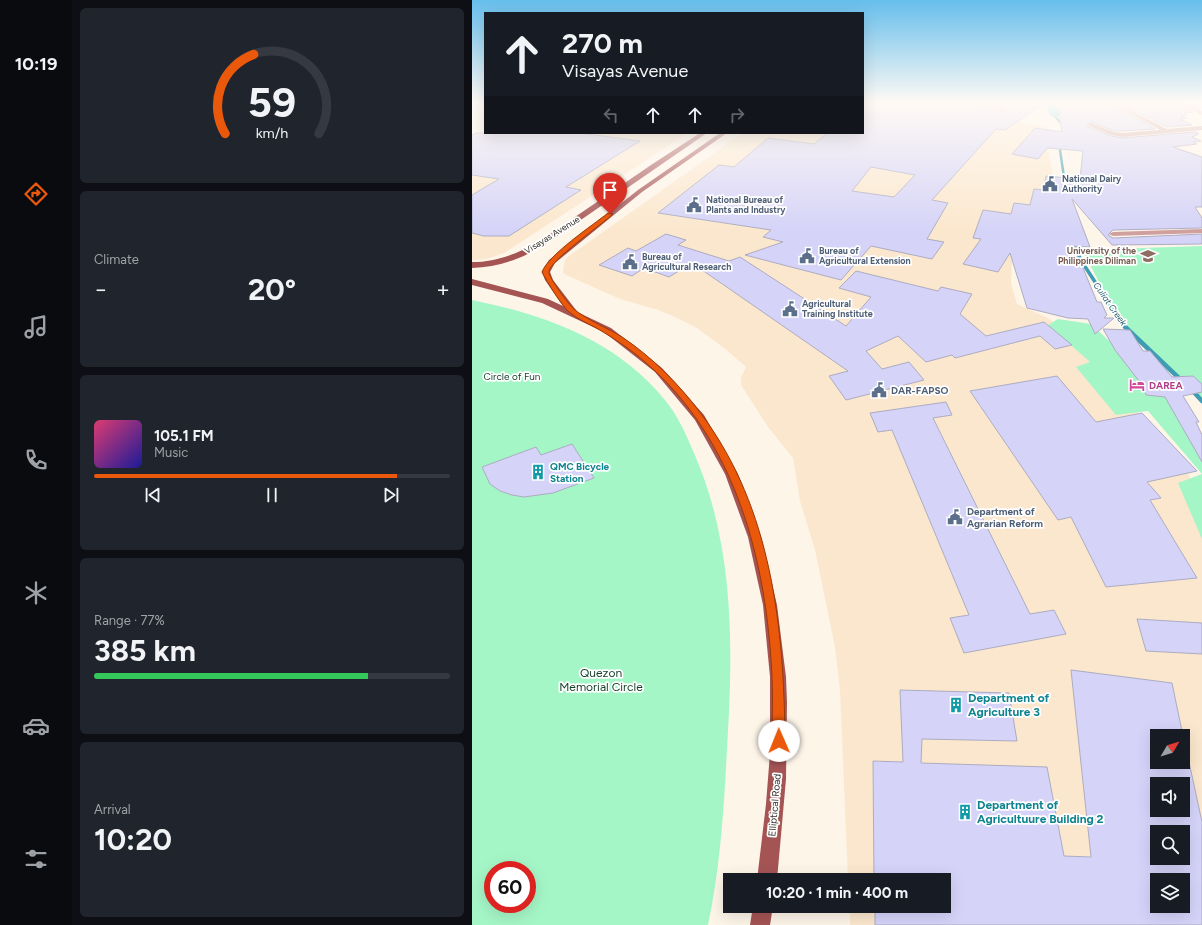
<!DOCTYPE html>
<meta charset="utf-8">
<style>
body{margin:0;font-family:Figtree,sans-serif;background:#20242c;color:#f1f3f6;height:100vh;display:flex;flex-direction:column;font-size:15px;white-space:nowrap}
*{box-sizing:border-box;margin:0}
p{font-size:13px;color:#9ea1a6}
.icon{flex:none;width:22px;height:22px;fill:none;stroke:currentColor;stroke-width:2;stroke-linecap:round;stroke-linejoin:round}
.map{position:relative;flex:1;overflow:hidden}
.sheet{display:flex;flex-direction:column;gap:8px;padding:8px;background:#0d0f14;width:400px}
.sheet>*{flex:none}
.banner{position:absolute;left:12px;top:12px;width:380px;height:122px;border-radius:0px;box-shadow:0 4px 16px #0002;background:#171b24;color:#f1f3f6;overflow:hidden}
.needle{width:26px;rotate:52deg}
.buttons{position:absolute;left:678px;top:729px;display:grid;gap:8px}
.buttons a{display:grid;place-items:center;width:40px;height:40px;border-radius:0px;background:#171b24;box-shadow:0 4px 16px #0002;font-size:20px}
.speed{position:absolute;left:12px;top:861px;display:flex;gap:8px;font-size:20px;font-weight:700;text-align:center}
.speed>*{display:grid;place-content:center;width:52px;height:52px;border-radius:50%;background:#171b24;box-shadow:0 4px 16px #0002;line-height:1}
.speed .limit{border:6px solid #d22;background:#fff;color:#111}
.pin{position:absolute;display:grid;place-items:center;width:34px;height:34px;color:#fff;margin:-41px -17px;border-radius:50% 50% 50% 0;rotate:-45deg;box-shadow:0 0 4px #0007}
.pin .icon{rotate:45deg}
.me{position:absolute;width:44px;margin:-22px;rotate:359deg;stroke-linejoin:round;filter:drop-shadow(0 0 3px #0008)}
.turn{display:flex;align-items:center;gap:14px;height:84px;padding:0 12px;font-size:18px}
.turn .icon{width:52px;height:52px;stroke-width:2.5}
.turn b{display:block;font-size:28px;line-height:34px}
.lanes{display:flex;align-items:center;height:38px;padding:0 12px;background:#0003;justify-content:center;gap:20px;direction:ltr}
.lanes .off{opacity:.35}
.big{font-size:30px;font-weight:700;line-height:1.1}
.sheet .widget{flex:1;display:flex;flex-direction:column;justify-content:center;gap:6px;min-width:0;padding:0 14px;border-radius:6px;background:#20242c}
.sheet .dial{align-items:center;gap:0}
.dial svg{height:104px;overflow:visible;fill:none;stroke:#363941;stroke-width:7;stroke-linecap:round;text-anchor:middle}
.dial text{fill:#f1f3f6;stroke:none}
.song{display:flex;align-items:center;gap:12px}
.cover{width:48px;height:48px;border-radius:6px;background:linear-gradient(135deg,hsl(340 70% 55%),hsl(240 70% 35%))}
.played{height:4px;border-radius:2px;background:linear-gradient(90deg,#ea580c 85%,#363941 85%)}
.keys{display:flex;justify-content:space-around;direction:ltr}
.heat{display:flex;justify-content:space-between;align-items:center;font-size:22px;direction:ltr}
.charge{height:6px;border-radius:3px;background:linear-gradient(90deg,#34c759 77%,#363941 0)}
.trip{position:absolute;left:251px;top:873px;width:228px;height:40px;border-radius:0px;background:#171b24;box-shadow:0 4px 16px #0002;font-weight:700;line-height:40px;text-align:center}
main{display:flex;flex:1;min-height:0}
.menu{display:flex;flex-direction:column;width:72px;justify-content:space-around;align-items:center;background:#090b0e;color:#9ea1a6}
.menu .icon{width:28px;height:28px}
.menu .on{color:#ea580c}
.menu b{font-size:18px;color:#f1f3f6}
.map>svg:first-child{display:block}
.built{fill:#fbe7cd;fill-rule:evenodd}
.green{fill:#a5f6c7;fill-rule:evenodd}
.lines{fill:none;stroke-linecap:round;stroke-linejoin:round}
.stream-far2{stroke:#3e9cb4;stroke-width:2.5}
.stream-far1{stroke:#3e9cb4;stroke-width:3.5}
.stream{stroke:#3e9cb4;stroke-width:4.5}
.river{fill:#43ccf1;fill-rule:evenodd}
.building{fill:#d5d3f8;stroke:#acacc1;fill-rule:evenodd}
.minor{fill:#cfa09d;fill-rule:evenodd}
.major{fill:#a55454;fill-rule:evenodd}
.route{fill:#ea580c;stroke:#983908}
.labels{text-anchor:middle;stroke-width:3.5;stroke-linejoin:round;paint-order:stroke}
.far-service-label{font-size:9px;font-weight:bold;fill:#4e5e75;stroke:#fff;text-anchor:start}
.far-street-label{font-size:9px;fill:#332d26;stroke:#fff}
.far-education-label{font-size:9px;font-weight:bold;fill:#785e54;stroke:#fff;text-anchor:end}
.far-water-label{font-size:9px;font-style:italic;fill:#235a69;stroke:#fff}
.park-label{font-size:10px;fill:#133e28;stroke:#fff}
.hotel-label{font-size:10px;font-weight:bold;fill:#b23c85;stroke:#fff;text-anchor:start}
.service-label{font-size:10px;font-weight:bold;fill:#4e5e75;stroke:#fff;text-anchor:start}
.culture-label{font-size:10px;font-weight:bold;fill:#0d838f;stroke:#fff;text-anchor:start}
.street-label{font-size:10px;fill:#332d26;stroke:#fff}
.near-park-label{font-size:12px;fill:#133e28;stroke:#fff}
.near-culture-label{font-size:12px;font-weight:bold;fill:#0d838f;stroke:#fff;text-anchor:start}
</style>
<main>
<nav class="menu">
<b>10:19</b>
<svg class="icon on" aria-label="directions" viewBox="0 0 24 24"><path d="M12 3l9 9-9 9-9-9zM9 14v-3h6M13 9l2 2-2 2"/></svg>
<svg class="icon" aria-label="music" viewBox="0 0 24 24"><path d="M9 18V5l10-2v13"/><circle cx="6" cy="18" r="3"/><circle cx="16" cy="16" r="3"/></svg>
<svg class="icon" aria-label="phone" viewBox="0 0 24 24"><path d="M5 4h4l2 5-3 2q2 4 5 5l2-3 5 2v4C11 20 4 13 5 4z"/></svg>
<svg class="icon" aria-label="climate" viewBox="0 0 24 24"><path d="M12 3v18M4 7l16 10M4 17L20 7"/></svg>
<svg class="icon" aria-label="car" viewBox="0 0 24 24"><path d="M5 17H2v-5l4-1 3-4h7l3 4 3 1v5h-3M9 17h6M6 11h13"/><circle cx="7" cy="17" r="2"/><circle cx="17" cy="17" r="2"/></svg>
<svg class="icon" aria-label="filters" viewBox="0 0 24 24"><path d="M4 7h16M4 17h16"/><circle cx="9" cy="7" r="2"/><circle cx="15" cy="17" r="2"/></svg>
</nav>
<section class="sheet">
<div class="widget dial"><svg viewBox="0 0 100 80">
<path d="M14 69A42 42 0 1 1 86 69"/>
<path d="M14 69A42 42 0 0 1 36 8" stroke="#ea580c"/>
<text x="50" y="56" font-size="32" font-weight="700">59</text>
<text x="50" y="72" font-size="11">km/h</text>
</svg></div>
<div class="widget"><p>Climate</p>
<div class="heat"><a>−</a><b class="big">20°</b><a>+</a></div>
</div>
<div class="widget">
<div class="song"><i class="cover"></i><div><b>105.1 FM</b><p>Music</p></div></div>
<div class="played"></div>
<div class="keys"><svg class="icon" aria-label="previous" viewBox="0 0 24 24"><path d="M18 5L8 12l10 7zM5 5v14"/></svg><svg class="icon" aria-label="pause" viewBox="0 0 24 24"><path d="M8 5v14M16 5v14"/></svg><svg class="icon" aria-label="next" viewBox="0 0 24 24"><path d="M6 5l10 7-10 7zM19 5v14"/></svg></div>
</div>
<div class="widget"><p>Range · 77%</p><b class="big">385 km</b><div class="charge"></div></div>
<div class="widget"><p>Arrival</p><b class="big">10:20</b></div>
</section>
<div class="map">
<svg width="730" height="925" viewBox="0 0 730 925">
<rect width="100%" height="100%" fill="#fef5e9"/>
<g class="built">
<path d="M391 103H441L576 127 575 144 590 222 541 239 539 283 545 304 578 319 713 463 730 514V925H378V906H472V880H376L368 690 363 647 343 550 328 501 321 458 296 427 273 391 269 385V378L274 367 252 348 225 328 203 317 186 310 148 299 92 274 91 271 93 260 97 256 271 133H391ZM685 736H711V762H685ZM685 784H711V810H685ZM685 832H711V858H685ZM685 880H711V906H685Z"/>
<path d="M21 133H216L32 253 15 259 0 260V143Z"/>
</g>
<g class="green">
<path d="M730 246V401L649 323 610 250Z"/>
<path d="M0 300C74 315 144 340 193 400 206 416 214 434 222 453 258 535 261 625 257 712 253 783 251 855 236 925H0ZM21 870H55V904H21Z"/>
<path d="M586 319 619 324 709 408 730 438V474L676 411 644 415 604 367 618 362 576 325Z"/>
<path d="M730 474V539L706 483Z"/>
</g>
<g class="lines">
<g class="stream-far2">
<path d="M583 113 582 115 593 128"/>
<path d="M592 143 588 150 593 184"/>
</g>
<path class="stream-far1" d="M600 241 610 262 642 311"/>
<g class="stream">
<path d="M641 310 649 323 710 381"/>
<path d="M719 389 730 401"/>
</g>
<path class="river" d="M574 103H588L590 113 588 116 583 117 578 116Z"/>
</g>
<g class="building">
<path d="M391 103H501L504 106 531 111 535 109V107L517 103H573L533 130 524 129 460 200 476 203 455 239 472 242 460 259 399 246 369 280 273 255 311 242 291 237 299 230 186 213 247 165 262 167 296 138 342 144 355 133H391ZM399 167 443 175 422 197 380 191Z"/>
<path d="M581 103H638L683 129 650 131H642L620 122 615 125 616 127 639 136 650 138 723 132 727 134 720 137 729 141 721 142 725 144 701 147 730 157V207H723L730 218V228L641 230 636 235 641 238 730 234V244L640 245 600 199 618 247 596 246 609 263 625 302H629L635 315 632 318H642L623 334 616 319 596 318 555 308 538 253 526 272 491 264 509 239 501 238 511 210 539 214 542 203 558 205 562 189 571 190 574 176 608 179 611 151 575 148 566 159 540 154 563 128 590 132 587 111Z"/>
<path d="M648 103H706L721 112 712 113 715 115 709 116 714 118 708 119 720 125 695 127Z"/>
<path d="M5 133H108L168 141 94 187 109 190 37 236H12L0 233V195L27 179 0 175V135Z"/>
<path d="M194 234 214 240 206 245 257 261 268 257 374 326 399 297 367 288 384 271 466 291 469 287 500 294 488 314 514 336 572 322 600 345 583 349 568 336 483 358 480 355 454 362 426 336 394 351 410 369 437 362 452 380 374 400 357 376 376 371 220 263 197 277 172 268 160 276 127 265 156 248 164 251Z"/>
<path d="M631 329 658 330 671 351H678L700 377 721 376 730 384V392L711 396 727 422H724L730 435V462L693 397 674 395 669 381H667L643 350Z"/>
<path d="M585 376 624 422 670 413 725 471 675 482 689 498 678 500 725 578 634 587 599 517 586 520 498 391Z"/>
<path d="M474 402 480 415 461 418 558 614 582 610 594 634 492 653 478 618 497 615 420 430 406 432 398 413Z"/>
<path d="M100 444 122 478 81 493 52 497 40 495 28 491 18 484 10 467 64 447 69 455Z"/>
<path d="M665 619 730 623V654L674 651Z"/>
<path d="M599 670 700 683 711 736H685V762H717L730 822V925H403V906H472V880H402L401 761 431 762 428 690 537 693 545 741 450 739 449 763 575 767 592 856 619 857ZM685 784H711V810H685ZM685 832H711V858H685ZM685 880H711V906H685Z"/>
</g>
<g class="lines">
<g class="minor">
<path d="M502 103H511L534 108 531 110 504 105Z"/>
<path d="M639 103H645L695 129 730 126V130L650 137 639 135 617 126 616 125 619 123 642 132 650 133 688 130Z"/>
<path d="M707 103H713L730 111V115Z"/>
<path d="M730 229V233L641 236 637 234 641 232Z"/>
</g>
<g class="major">
<path d="M228 133H235L71 246C49 259 26 267 0 268V262C24 262 44 254 65 243L179 165Z"/>
<path d="M248 133H255L170 192 83 263 78 272 81 280 104 310 103 311 139 328 190 368 232 415 266 474 289 537 305 605 314 677 315 702 314 779 305 880H285L294 804 298 753V677L291 605 276 537 253 474 223 420 183 372 132 332 70 303 0 285V279L76 299 91 306 73 280 70 272 77 260 166 190Z"/>
<path d="M281 906H301L298 925H278Z"/>
</g>
</g>
<linearGradient id="sky" x2="0" y2="1"><stop stop-color="#66beec"/><stop offset="0.44" stop-color="#fffaf5"/><stop offset="1" stop-color="#fffaf5" stop-opacity="0"/></linearGradient>
<rect width="730" height="232" fill="url(#sky)"/>
<path class="route" d="M136 213 141 214C131 224 77 261 77 272 77 278 97 305 102 309 113 319 136 328 150 337 180 357 208 385 230 415 300 509 312 628 313 741L311 745 307 747 302 745 300 741C300 720 301 699 300 678 295 562 264 440 173 362 158 349 143 339 126 329 117 324 105 319 97 312 90 306 75 282 70 272 76 255 121 225 136 213Z"/>
<defs>
<g id="civic-bare" transform="scale(1.2)"><path d="M-.6-6.5H3V-4.5H.6V-3L4-1V1h2V6H-6V1h2V-1L-.6-3ZM-1.2 2.5V6h2.4V2.5Z" fill="#5c6f8a" stroke="#fff" stroke-width="2.5" paint-order="stroke"/></g>
<g id="university-bare" transform="scale(1.2)"><path d="M0-5L7-2L0 1L-7-2ZM-4 1L0 2.5L4 1V4Q0 6-4 4Z" fill="#8d6e63" stroke="#fff" stroke-width="2.5" paint-order="stroke"/></g>
<g id="hotel-bare" transform="scale(1.2)"><path d="M-6-4.5h1.5V1H6V5H4.5V3h-9V5H-6ZM-4 0a1.8 1.8 0 1 1 3.6 0ZM.5 0V-2.5h3Q6-2.5 6 0Z" fill="#d1479c" stroke="#fff" stroke-width="2.5" paint-order="stroke"/></g>
<g id="building-bare" transform="scale(1.2)"><path d="M-4-6H4V6H1V3H-1V6H-4ZM-2.5-4.3h1.7v1.8h-1.7ZM.8-4.3h1.7v1.8H.8ZM-2.5-1h1.7V.8h-1.7ZM.8-1h1.7V.8H.8Z" fill="#0f9aa8" stroke="#fff" stroke-width="2.5" paint-order="stroke"/></g>
</defs>
<g fill-rule="evenodd">
<use href="#civic-bare" x="578" y="184"/>
<use href="#civic-bare" x="222" y="205"/>
<use href="#civic-bare" x="335" y="256"/>
<use href="#university-bare" x="676" y="256"/>
<use href="#civic-bare" x="158" y="262"/>
<use href="#civic-bare" x="318" y="309"/>
<use href="#hotel-bare" x="665" y="385"/>
<use href="#civic-bare" x="407" y="390"/>
<use href="#building-bare" x="66" y="472"/>
<use href="#civic-bare" x="483" y="517"/>
<use href="#building-bare" x="484" y="705"/>
<use href="#building-bare" x="493" y="812"/>
</g>
<g class="labels">
<g class="far-service-label">
<text x="590" y="182">National Dairy<tspan x="590" dy="10">Authority</tspan></text>
<text x="234" y="203">National Bureau of<tspan x="234" dy="10">Plants and Industry</tspan></text>
<text x="347" y="254">Bureau of<tspan x="347" dy="10">Agricultural Extension</tspan></text>
<text x="170" y="260">Bureau of<tspan x="170" dy="10">Agricultural Research</tspan></text>
<text x="330" y="307">Agricultural<tspan x="330" dy="10">Training Institute</tspan></text>
</g>
<g class="far-street-label">
<text transform="translate(80 235) rotate(-32)" y="3">Visayas Avenue</text>
</g>
<g class="far-education-label">
<text x="664" y="254">University of the<tspan x="664" dy="10">Philippines Diliman</tspan></text>
</g>
<g class="far-water-label">
<text transform="translate(638 304) rotate(55)" y="3">Culiat Creek</text>
</g>
<g class="park-label">
<text x="40" y="380">Circle of Fun</text>
</g>
<g class="hotel-label">
<text x="677" y="389">DAREA</text>
</g>
<g class="service-label">
<text x="419" y="394">DAR-FAPSO</text>
<text x="495" y="515">Department of<tspan x="495" dy="12">Agrarian Reform</tspan></text>
</g>
<g class="culture-label">
<text x="78" y="470">QMC Bicycle<tspan x="78" dy="12">Station</tspan></text>
</g>
<g class="street-label">
<text transform="translate(302 805) rotate(-85)" y="4">Elliptical Road</text>
</g>
<g class="near-park-label">
<text x="129" y="677">Quezon<tspan x="129" dy="14">Memorial Circle</tspan></text>
</g>
<g class="near-culture-label">
<text x="496" y="702">Department of<tspan x="496" dy="14">Agriculture 3</tspan></text>
<text x="505" y="809">Department of<tspan x="505" dy="14">Agricultuure Building 2</tspan></text>
</g>
</g>
</svg>
<div class="buttons">
<a><svg class="needle" viewBox="-14 -14 28 28"><path d="M0-13l5 13h-10z" fill="#e53935"/><path d="M0 13l5-13h-10z" fill="#9ea1a6"/></svg></a>
<a><svg class="icon" aria-label="sound" viewBox="0 0 24 24"><path d="M4 9h4l5-4v14l-5-4H4zM17 9q2 3 0 6"/></svg></a>
<a><svg class="icon" aria-label="search" viewBox="0 0 24 24"><circle cx="10" cy="10" r="6"/><path d="M15 15l6 6"/></svg></a>
<a><svg class="icon" aria-label="layers" viewBox="0 0 24 24"><path d="M12 4l9 5-9 5-9-5zM3 14l9 5 9-5"/></svg></a>
</div>
<div class="speed"><div class="limit">60</div></div>
<div class="pin" style="left:138px;top:214px;background:#d93025"><svg class="icon" aria-label="arrive" viewBox="0 0 24 24"><path d="M6 21V4h12l-3 4 3 4H6"/></svg></div>
<svg class="me" style="left:307px;top:741px" viewBox="-20 -20 40 40"><circle r="19" fill="#fff"/><path d="M0-13L10 11 0 6-10 11z" fill="#ea580c"/></svg>
<div class="trip">10:20 · 1 min · 400 m</div>
<div class="banner">
<div class="turn"><svg class="icon" aria-label="ahead" viewBox="0 0 24 24"><path d="M12 20V5M6 11l6-6 6 6"/></svg><div><b>270 m</b>Visayas Avenue</div></div>
<div class="lanes"><svg class="icon off" aria-label="left" viewBox="0 0 24 24"><path d="M17 20v-9H6M10 6l-5 5 5 5"/></svg><svg class="icon" aria-label="ahead" viewBox="0 0 24 24"><path d="M12 20V5M6 11l6-6 6 6"/></svg><svg class="icon" aria-label="ahead" viewBox="0 0 24 24"><path d="M12 20V5M6 11l6-6 6 6"/></svg><svg class="icon off" aria-label="right" viewBox="0 0 24 24"><path d="M7 20v-9h11M14 6l5 5-5 5"/></svg></div>
</div>
</div>
</main>
